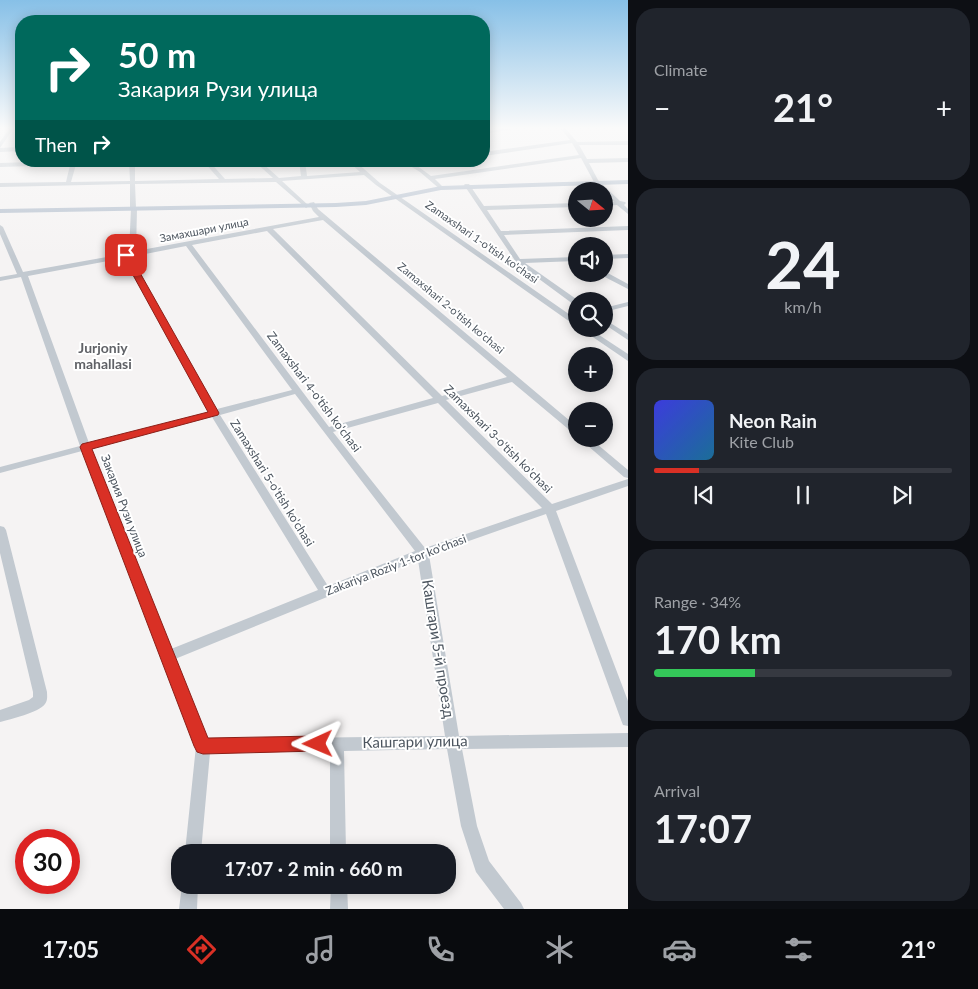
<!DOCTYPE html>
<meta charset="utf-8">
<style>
body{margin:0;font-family:Lato,sans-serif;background:#20242c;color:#f1f3f6;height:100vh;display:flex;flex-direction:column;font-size:19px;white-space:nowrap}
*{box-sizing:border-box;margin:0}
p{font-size:16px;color:#9ea1a6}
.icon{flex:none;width:28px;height:28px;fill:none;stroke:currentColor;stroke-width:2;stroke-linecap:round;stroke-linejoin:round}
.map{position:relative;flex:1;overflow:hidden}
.panel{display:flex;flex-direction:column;gap:8px;padding:8px;background:#0d0f14;width:350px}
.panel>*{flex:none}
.guide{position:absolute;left:15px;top:15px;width:475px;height:152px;border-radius:20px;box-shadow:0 2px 12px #0003;background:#00695c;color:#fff;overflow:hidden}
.needle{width:32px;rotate:108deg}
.controls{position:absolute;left:568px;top:182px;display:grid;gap:10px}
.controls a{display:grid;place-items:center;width:45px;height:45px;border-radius:50%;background:#171b24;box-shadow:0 2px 12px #0003;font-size:25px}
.speed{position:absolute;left:15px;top:829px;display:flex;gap:10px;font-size:25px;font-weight:700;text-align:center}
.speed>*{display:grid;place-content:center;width:65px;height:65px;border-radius:50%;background:#171b24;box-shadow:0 2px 12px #0003;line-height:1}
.speed .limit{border:8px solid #d22;background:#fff;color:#111}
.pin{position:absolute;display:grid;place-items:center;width:42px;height:42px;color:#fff;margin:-21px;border-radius:10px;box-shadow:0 2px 8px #0006}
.me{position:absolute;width:55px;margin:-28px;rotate:269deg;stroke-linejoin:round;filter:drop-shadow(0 0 4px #0008)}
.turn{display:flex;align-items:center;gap:18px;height:105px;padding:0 20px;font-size:22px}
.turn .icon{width:65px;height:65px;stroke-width:2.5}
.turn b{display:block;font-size:35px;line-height:42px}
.then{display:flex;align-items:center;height:48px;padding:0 20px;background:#0003;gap:10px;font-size:19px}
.big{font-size:38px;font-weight:700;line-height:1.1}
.panel .widget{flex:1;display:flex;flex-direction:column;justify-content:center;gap:8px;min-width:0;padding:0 18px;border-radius:20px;background:#20242c}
.panel .dial{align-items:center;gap:0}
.dial b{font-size:65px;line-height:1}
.song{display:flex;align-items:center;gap:15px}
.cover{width:60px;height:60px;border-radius:8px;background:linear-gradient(135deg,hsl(240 70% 55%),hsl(200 70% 35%))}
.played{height:5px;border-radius:2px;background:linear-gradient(90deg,#d93025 15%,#363941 15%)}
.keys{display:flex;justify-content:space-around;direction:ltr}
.heat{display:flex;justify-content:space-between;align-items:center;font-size:28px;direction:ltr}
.charge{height:8px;border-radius:4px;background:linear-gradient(90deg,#34c759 34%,#363941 0)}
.trip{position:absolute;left:171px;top:844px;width:285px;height:50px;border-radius:20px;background:#171b24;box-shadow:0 2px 12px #0003;font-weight:700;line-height:50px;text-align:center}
.tab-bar{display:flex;height:80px;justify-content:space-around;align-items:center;background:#090b0e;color:#9ea1a6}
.tab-bar .icon{width:35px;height:35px}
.tab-bar .current{color:#d93025}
.tab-bar b{font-size:22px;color:#f1f3f6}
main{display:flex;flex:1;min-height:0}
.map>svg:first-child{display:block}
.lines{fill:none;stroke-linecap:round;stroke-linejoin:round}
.minor{fill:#c2c9d0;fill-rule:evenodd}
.major{fill:#b5c0ce;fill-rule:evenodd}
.route{fill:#d93025;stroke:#8d1f18}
.labels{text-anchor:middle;stroke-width:4;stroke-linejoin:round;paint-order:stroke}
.far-street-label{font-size:11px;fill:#4c555f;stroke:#fff}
.street-label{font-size:12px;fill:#4c555f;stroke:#fff}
.neighbourhood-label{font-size:14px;font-weight:bold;fill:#606267;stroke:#fff}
.near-street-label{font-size:15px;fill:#4c555f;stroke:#fff}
</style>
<main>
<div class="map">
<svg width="628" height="909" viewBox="0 0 628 909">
<rect width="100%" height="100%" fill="#f5f3f3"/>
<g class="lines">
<g class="minor">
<path d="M9 129H13L0 148V142Z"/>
<path d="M501 129H513L484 134V132Z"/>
<path d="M561 129H566L577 142 628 141V145H579L587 159 628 158V162L589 163 598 180 620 201 625 202 626 203 624 205 628 209V214L617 205 604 206V202H614L594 182 581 158 435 179 444 188 441 190 420 172 402 161H436L416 165 431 176 579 155 572 143 484 156V152L570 140Z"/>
<path d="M21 147V151L0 152V148Z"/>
<path d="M71 161H77L71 182 130 181 129 161H135V181L219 179 203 161H209L225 179 273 178 254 161H260L279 178 301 176 299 161H305L307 176 360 172 348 161H355L380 183 576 319V324H573L376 185 364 175 282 181 308 205 309 206 306 208 276 182 135 184 136 208 137 209 136 251 319 217 313 211 309 203 314 202 318 209 576 426V434L573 433 512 382 446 400 552 504 628 479V486L556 511 628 701V726L623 725 621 720 546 514 429 555 459 736 628 733V747L462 749 477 826 489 861 521 903 524 909H504L476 872 474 866 461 826 447 749 344 751 346 852H330V751L210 753 201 852H185L196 746 82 451 0 473V467L80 446 21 277 0 281V277L17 274 0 234V225L3 227 23 272 129 253 131 208 130 207V184L0 187V183L66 182ZM323 220 507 377 442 396 273 229ZM267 231 433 398 329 427 192 245ZM186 246 292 390 217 409 130 257ZM124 258 209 412 89 443 28 276ZM295 394 415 551 328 586 220 415ZM438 403 542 508 425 548 333 432ZM212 417 318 590 171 649 91 449ZM418 560 445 736 208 739 175 659Z"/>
<path d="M0 163 31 162 34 164 31 166 0 167Z"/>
<path d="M465 184H469L484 206 576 203V207L487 210 501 231 628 226V230L504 235 520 259 576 257V261L525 263 579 301H576V304H573L516 262 464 185Z"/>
<path d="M628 254V258L604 259V255Z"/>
<path d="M604 271 628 284V289L601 275 604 274Z"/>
<path d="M628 302V306L604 312V308Z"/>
<path d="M604 319 628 334V340L604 324Z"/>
<path d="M581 329H590L628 354V361Z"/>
<path d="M580 439H591L628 470V478L624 477Z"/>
<path d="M0 526 4 527 6 530 47 692C47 696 48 700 45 704 38 713 11 719 0 722V710L29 700 33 697V692L0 553Z"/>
<path d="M182 885H198L197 909H179Z"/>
<path d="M331 885H347L348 909H330Z"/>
</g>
<path class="major" d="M628 180V184L441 190 366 205 336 207 0 213V209L336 203 366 201 441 186Z"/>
</g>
<linearGradient id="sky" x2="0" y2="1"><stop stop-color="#87c0e7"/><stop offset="0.5" stop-color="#fafafa"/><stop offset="1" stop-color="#fafafa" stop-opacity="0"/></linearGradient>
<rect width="628" height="256" fill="url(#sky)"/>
<path class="route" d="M126 253 130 255 219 413 218 415 92 449 208 738 318 736 323 738 326 744 323 749 318 751 203 754 197 752 194 746 80 447 82 444 208 412 122 255Z"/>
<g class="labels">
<g class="far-street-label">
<text transform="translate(204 230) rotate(-11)" y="4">Замахшари улица</text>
<text transform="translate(482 242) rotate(35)" y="4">Zamaxshari 1-o'tish ko'chasi</text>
<text transform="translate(451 308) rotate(40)" y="4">Zamaxshari 2-o'tish ko'chasi</text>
</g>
<g class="street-label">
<text transform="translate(314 392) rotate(53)" y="4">Zamaxshari 4-o'tish ko'chasi</text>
<text transform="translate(498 439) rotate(45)" y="4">Zamaxshari 3-o'tish ko'chasi</text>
<text transform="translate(272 483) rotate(58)" y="4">Zamaxshari 5-o'tish ko'chasi</text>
<text transform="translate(124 506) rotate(69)" y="4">Закария Рузи улица</text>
<text transform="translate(396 565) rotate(-21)" y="4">Zakariya Roziy 1-tor ko'chasi</text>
</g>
<g class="neighbourhood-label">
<text x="103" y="353">Jurjoniy<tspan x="103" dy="16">mahallasi</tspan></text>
</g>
<g class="near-street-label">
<text transform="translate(438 649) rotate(81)" y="5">Кашгари 5-й проезд</text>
<text transform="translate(415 742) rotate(-1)" y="5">Кашгари улица</text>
</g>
</g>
</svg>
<div class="controls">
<a><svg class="needle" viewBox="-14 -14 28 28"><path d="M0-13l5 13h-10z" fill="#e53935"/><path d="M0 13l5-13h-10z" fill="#9ea1a6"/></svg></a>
<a><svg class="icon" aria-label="sound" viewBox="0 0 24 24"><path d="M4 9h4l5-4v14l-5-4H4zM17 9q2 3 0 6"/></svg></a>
<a><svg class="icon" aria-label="search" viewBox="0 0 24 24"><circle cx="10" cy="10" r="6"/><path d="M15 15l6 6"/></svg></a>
<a>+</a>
<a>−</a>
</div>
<div class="speed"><div class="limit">30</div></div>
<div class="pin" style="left:126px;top:255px;background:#d93025"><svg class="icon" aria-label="arrive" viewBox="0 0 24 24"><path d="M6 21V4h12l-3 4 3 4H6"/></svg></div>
<svg class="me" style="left:318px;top:744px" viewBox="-20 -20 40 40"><path d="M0-17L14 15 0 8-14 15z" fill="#d93025" stroke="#fff" stroke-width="4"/></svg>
<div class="trip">17:07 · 2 min · 660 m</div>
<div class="guide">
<div class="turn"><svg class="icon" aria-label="right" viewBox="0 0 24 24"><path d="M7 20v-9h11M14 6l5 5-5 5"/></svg><div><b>50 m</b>Закария Рузи улица</div></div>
<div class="then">Then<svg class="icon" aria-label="right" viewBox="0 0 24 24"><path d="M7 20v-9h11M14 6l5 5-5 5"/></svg></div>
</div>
</div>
<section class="panel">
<div class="widget"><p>Climate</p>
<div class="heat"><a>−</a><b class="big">21°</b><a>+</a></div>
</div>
<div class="widget dial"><b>24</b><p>km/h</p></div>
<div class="widget">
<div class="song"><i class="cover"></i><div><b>Neon Rain</b><p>Kite Club</p></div></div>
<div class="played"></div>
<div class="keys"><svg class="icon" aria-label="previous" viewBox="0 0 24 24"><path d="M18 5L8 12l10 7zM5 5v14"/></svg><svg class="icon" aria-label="pause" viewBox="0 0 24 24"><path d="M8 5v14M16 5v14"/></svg><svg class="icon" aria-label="next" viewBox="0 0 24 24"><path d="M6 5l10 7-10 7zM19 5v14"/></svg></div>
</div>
<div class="widget"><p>Range · 34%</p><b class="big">170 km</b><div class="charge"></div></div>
<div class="widget"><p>Arrival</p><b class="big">17:07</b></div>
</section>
</main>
<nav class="tab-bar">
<b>17:05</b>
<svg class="icon current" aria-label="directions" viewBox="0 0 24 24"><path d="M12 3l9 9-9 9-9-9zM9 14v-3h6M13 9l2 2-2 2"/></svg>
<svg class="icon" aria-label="music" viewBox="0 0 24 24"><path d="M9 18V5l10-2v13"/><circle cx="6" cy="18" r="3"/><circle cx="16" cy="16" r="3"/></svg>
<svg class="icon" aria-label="phone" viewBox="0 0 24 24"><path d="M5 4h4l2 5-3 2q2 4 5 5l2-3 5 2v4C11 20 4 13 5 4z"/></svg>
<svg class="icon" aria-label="climate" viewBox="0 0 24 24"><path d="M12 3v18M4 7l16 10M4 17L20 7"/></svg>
<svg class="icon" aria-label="car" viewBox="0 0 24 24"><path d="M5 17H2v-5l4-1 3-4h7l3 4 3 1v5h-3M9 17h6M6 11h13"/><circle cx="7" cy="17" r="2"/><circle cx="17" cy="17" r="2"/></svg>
<svg class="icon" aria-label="filters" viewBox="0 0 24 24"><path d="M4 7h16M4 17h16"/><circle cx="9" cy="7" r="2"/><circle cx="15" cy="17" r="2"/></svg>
<b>21°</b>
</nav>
